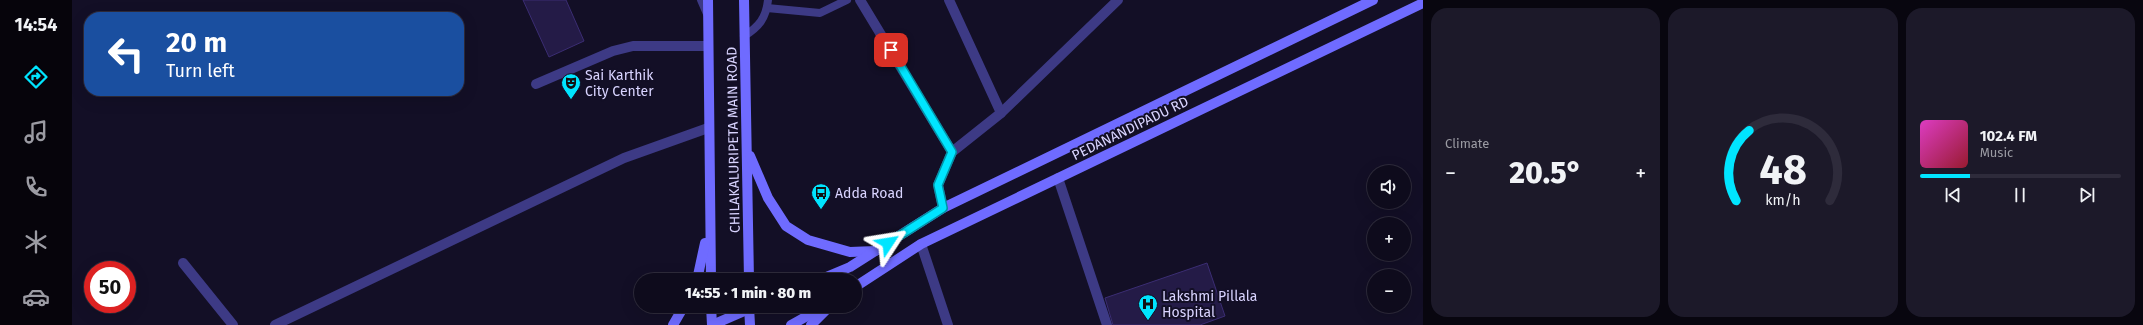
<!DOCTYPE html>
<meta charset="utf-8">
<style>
body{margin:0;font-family:"Fira Sans",sans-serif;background:#1c1929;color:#f1f3f6;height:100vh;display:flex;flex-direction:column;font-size:15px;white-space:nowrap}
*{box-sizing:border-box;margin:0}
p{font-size:13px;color:#9b9ba3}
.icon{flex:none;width:22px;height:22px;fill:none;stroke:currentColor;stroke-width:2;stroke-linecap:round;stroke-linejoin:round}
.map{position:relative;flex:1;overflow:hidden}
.drawer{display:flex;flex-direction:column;gap:8px;padding:8px;background:#08060f;width:720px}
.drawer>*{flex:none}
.banner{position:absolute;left:12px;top:12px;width:380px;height:84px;border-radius:16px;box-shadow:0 4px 16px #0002,0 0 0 1px #2e2b3b;background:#1a4fa0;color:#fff;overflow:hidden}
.fabs{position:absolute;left:1295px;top:165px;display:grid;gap:8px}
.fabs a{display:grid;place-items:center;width:44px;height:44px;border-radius:50%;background:#0e0b1c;box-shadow:0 4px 16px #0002,0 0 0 1px #2e2b3b;font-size:20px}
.speed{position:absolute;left:12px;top:261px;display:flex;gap:8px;font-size:20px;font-weight:700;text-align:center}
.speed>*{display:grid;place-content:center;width:52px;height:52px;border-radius:50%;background:#0e0b1c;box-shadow:0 4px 16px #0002,0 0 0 1px #2e2b3b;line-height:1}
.speed .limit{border:6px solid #d22;background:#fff;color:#111}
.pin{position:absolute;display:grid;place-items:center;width:34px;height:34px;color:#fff;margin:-17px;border-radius:8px;box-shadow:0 2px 6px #0006}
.me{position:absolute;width:44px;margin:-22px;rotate:57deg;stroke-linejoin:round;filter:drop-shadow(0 0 3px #0008)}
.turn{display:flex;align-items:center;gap:14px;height:84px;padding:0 16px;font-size:18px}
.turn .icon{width:52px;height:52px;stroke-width:2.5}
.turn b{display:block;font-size:28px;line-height:34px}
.big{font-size:30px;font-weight:800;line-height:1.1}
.drawer .tile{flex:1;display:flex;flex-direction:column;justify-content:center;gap:6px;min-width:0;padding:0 14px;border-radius:16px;background:#1c1929}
.drawer .dial{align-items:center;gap:0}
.dial svg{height:104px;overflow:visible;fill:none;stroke:#2e2b3b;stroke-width:7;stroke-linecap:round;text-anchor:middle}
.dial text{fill:#f1f3f6;stroke:none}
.song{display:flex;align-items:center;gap:12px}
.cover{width:48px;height:48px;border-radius:6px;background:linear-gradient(135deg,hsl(310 70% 55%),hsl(350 70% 35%))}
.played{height:4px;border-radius:2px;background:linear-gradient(90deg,#00e5ff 25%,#2e2b3b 25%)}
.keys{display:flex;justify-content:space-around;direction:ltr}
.heat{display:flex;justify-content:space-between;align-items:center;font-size:22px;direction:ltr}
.drawer .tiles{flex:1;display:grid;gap:8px;grid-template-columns:repeat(3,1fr)}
.trip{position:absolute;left:562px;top:273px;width:228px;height:40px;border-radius:20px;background:#0e0b1c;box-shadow:0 4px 16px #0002,0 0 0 1px #2e2b3b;font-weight:800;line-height:40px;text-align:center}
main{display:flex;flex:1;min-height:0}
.tabs{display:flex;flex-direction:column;width:72px;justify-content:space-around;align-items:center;background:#06040b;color:#9b9ba3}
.tabs .icon{width:28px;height:28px}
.tabs .current{color:#00e5ff}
.tabs b{font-size:18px;color:#f1f3f6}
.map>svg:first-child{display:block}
.building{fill:#241b47;stroke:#3b2d73}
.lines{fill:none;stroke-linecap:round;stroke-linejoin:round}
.service{stroke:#3d3a85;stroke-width:8}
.minor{stroke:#3d3a85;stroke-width:10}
.secondary{stroke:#6f6bff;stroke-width:10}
.route-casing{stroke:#0095a6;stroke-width:10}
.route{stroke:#00e5ff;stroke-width:7}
.labels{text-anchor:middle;stroke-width:4;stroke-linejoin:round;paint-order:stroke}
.poi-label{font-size:14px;fill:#d9d4ff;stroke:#130f26;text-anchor:start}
.street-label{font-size:14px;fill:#d9d4ff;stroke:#130f26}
</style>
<main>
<nav class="tabs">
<b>14:54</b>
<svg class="icon current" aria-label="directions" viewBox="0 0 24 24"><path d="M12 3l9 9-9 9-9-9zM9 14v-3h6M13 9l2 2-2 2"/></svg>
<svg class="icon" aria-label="music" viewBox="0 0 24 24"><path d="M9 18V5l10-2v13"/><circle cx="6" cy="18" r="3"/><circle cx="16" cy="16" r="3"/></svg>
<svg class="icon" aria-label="phone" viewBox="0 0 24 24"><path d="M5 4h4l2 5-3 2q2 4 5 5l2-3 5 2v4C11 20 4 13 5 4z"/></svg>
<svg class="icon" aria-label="climate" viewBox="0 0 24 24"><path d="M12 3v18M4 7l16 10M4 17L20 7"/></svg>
<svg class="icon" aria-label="car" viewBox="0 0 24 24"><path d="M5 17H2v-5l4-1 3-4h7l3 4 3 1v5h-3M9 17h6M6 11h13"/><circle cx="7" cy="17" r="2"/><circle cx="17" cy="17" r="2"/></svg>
</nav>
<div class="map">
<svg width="1351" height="325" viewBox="0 0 1351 325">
<rect width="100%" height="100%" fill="#130f26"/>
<g class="building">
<path d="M451 0H494L512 41 477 57Z"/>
<path d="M1135 263 1153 316 1128 325H1041L1033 298Z"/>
</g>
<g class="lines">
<g class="service">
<path d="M629 0 635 14"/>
<path d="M695 8 748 13 775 0"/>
<path d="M672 36C687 27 694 18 696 0"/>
</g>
<g class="minor">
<path d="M788 0 880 152"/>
<path d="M877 0 929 113"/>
<path d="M464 84 541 51 561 46H636"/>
<path d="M986 178 1035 325"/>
<path d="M871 208 866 185 880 152 929 113 1046 0"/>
<path d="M849 244 876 325"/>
<path d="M111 263 161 325"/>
<path d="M203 325 552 158 636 128"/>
</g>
<g class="secondary">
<path d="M636 0 639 280"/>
<path d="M672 0 677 280"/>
<path d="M678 156 696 198 714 226 736 240 778 252 803 251"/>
<path d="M625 280 633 243"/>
<path d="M747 280 778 267 871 208 1301 0"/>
<path d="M783 287 849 244 1351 3"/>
<path d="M639 306 640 325"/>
<path d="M677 306 678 325"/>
<path d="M601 325 612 306"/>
<path d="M640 325 684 306"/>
<path d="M719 325 753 306"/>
<path d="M739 325 755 309"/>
</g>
</g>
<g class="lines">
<g class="route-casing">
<path id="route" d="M816 243 871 208 866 185 880 152 819 50"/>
</g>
<use href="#route" class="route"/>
</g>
<defs>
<g id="theatre-pin" transform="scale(1)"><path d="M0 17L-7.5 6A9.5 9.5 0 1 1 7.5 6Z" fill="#00e5ff" stroke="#130f26"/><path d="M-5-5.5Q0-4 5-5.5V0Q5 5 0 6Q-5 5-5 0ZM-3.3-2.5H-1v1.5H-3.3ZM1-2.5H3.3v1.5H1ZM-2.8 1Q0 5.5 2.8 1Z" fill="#111"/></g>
<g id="bus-pin" transform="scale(1)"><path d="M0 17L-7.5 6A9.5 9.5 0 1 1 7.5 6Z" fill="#00e5ff" stroke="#130f26"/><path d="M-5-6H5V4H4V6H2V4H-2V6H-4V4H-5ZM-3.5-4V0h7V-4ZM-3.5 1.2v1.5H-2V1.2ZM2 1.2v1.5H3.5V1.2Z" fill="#111"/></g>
<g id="hospital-pin" transform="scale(1)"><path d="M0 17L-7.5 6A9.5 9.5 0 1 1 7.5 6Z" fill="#00e5ff" stroke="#130f26"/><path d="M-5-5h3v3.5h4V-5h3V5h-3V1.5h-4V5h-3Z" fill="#111"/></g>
</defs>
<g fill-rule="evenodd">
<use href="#theatre-pin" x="499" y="83"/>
<use href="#bus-pin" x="749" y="193"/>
<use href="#hospital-pin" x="1076" y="304"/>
</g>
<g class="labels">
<g class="poi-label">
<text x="513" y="80">Sai Karthik<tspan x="513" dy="16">City Center</tspan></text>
<text x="763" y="198">Adda Road</text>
<text x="1090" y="301">Lakshmi Pillala<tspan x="1090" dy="16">Hospital</tspan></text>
</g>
<g class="street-label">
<text transform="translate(1058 128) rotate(-26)" y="5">PEDANANDIPADU RD</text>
<text transform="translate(661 140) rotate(-91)" y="5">CHILAKALURIPETA MAIN ROAD</text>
</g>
</g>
</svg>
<div class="fabs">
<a><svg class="icon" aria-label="sound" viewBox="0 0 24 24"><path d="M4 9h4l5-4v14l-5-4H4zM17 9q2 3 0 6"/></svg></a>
<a>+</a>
<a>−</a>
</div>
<div class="speed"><div class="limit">50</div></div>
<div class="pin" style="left:819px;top:50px;background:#d93025"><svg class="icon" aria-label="arrive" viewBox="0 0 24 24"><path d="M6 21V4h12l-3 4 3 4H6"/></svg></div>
<svg class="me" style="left:816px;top:243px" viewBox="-20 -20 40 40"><path d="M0-17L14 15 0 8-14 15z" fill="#00e5ff" stroke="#fff" stroke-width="4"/></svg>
<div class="trip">14:55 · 1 min · 80 m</div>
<div class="banner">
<div class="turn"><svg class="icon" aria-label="left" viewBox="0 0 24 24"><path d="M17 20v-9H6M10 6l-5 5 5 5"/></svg><div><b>20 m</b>Turn left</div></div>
</div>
</div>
<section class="drawer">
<div class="tiles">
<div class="tile"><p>Climate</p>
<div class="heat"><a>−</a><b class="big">20.5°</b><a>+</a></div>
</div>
<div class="tile dial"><svg viewBox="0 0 100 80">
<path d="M14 69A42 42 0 1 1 86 69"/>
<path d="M14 69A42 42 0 0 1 24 15" stroke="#00e5ff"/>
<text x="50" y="56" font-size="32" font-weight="700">48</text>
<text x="50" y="72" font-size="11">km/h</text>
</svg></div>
<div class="tile">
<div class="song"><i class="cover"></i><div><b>102.4 FM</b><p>Music</p></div></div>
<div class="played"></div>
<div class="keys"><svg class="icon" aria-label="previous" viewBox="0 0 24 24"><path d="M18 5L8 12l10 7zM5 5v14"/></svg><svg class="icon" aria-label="pause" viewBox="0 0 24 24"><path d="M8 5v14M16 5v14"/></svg><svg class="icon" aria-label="next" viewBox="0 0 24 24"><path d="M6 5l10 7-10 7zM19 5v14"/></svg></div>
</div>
</div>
</section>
</main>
